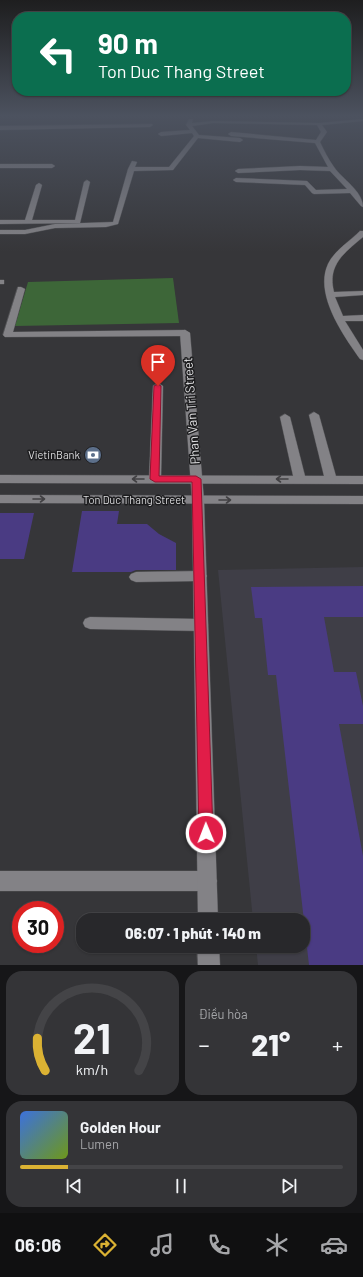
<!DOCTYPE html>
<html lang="vi">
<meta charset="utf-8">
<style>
body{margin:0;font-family:Barlow,sans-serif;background:#343437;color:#f1f3f6;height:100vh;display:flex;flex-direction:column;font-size:15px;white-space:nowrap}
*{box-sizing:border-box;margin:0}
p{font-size:13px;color:#a5a6a9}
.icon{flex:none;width:22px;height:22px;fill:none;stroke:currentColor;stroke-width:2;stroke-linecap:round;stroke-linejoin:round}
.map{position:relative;height:965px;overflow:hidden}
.details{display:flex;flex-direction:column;gap:6px;padding:6px;background:#161618;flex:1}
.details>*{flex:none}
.banner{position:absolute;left:12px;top:12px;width:339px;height:84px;border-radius:16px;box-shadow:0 1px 3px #0004,0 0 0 1px #444447;background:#0b6e4f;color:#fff;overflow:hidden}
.speed{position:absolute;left:12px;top:901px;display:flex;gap:8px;font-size:20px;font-weight:700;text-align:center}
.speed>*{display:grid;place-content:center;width:52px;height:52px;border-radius:50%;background:#28282b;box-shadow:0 1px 3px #0004,0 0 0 1px #444447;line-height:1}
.speed .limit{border:6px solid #d22;background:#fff;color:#111}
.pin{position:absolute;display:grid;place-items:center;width:34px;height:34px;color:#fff;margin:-41px -17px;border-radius:50% 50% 50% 0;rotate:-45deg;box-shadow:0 0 4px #0007}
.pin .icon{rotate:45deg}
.me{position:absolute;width:44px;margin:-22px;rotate:359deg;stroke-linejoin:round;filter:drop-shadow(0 0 3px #0008)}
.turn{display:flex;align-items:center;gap:14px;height:84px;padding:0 20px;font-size:18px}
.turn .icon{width:52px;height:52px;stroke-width:2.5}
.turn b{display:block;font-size:28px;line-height:34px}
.big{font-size:30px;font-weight:800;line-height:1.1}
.details .widget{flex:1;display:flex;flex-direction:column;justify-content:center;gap:6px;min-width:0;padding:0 14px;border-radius:16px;background:#343437}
.details .dial{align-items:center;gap:0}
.dial svg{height:104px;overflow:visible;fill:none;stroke:#444447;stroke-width:7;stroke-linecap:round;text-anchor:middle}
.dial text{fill:#f1f3f6;stroke:none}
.song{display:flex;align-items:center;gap:12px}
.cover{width:48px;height:48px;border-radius:6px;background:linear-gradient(135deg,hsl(220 70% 55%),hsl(80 70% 35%))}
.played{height:4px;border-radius:2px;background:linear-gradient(90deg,#dbb233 15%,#444447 15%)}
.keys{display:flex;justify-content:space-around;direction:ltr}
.heat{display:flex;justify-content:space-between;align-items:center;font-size:22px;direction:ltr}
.details .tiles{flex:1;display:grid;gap:6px;grid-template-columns:1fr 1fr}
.widget:last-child{grid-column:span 2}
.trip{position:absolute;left:76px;top:913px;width:234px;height:40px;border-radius:16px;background:#28282b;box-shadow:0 1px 3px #0004,0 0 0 1px #444447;font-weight:800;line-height:40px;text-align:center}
.tabs{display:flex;height:64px;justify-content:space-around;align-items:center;background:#101011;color:#a5a6a9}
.tabs .icon{width:28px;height:28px}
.tabs .active{color:#dbb233}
.tabs b{font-size:18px;color:#f1f3f6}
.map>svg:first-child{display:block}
.built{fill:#3f3e47}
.green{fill:#3d6638}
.building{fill:#4a3b83}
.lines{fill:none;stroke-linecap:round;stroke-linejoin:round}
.lane-casing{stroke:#525255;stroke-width:1}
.street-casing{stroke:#525255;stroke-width:1}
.secondary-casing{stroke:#525255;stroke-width:1}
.lane{fill:#838286;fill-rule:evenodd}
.street{fill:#838286;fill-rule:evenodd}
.secondary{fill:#838286;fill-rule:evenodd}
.oneway{stroke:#414043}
.route{fill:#e11d48;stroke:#92132f}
.labels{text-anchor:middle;stroke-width:3;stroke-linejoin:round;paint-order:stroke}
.poi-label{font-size:11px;fill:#dbdbdd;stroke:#1d1d1f;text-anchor:end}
.street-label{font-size:11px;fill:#dbdbdd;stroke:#1d1d1f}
.near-street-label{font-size:13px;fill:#dbdbdd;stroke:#1d1d1f}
</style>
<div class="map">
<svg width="363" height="965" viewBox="0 0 363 965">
<rect width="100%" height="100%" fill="#363639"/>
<path class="built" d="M363 567V965H258L256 946H303V920H253L218 570Z"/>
<path class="green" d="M173 278 179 323 15 326 28 282Z"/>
<g class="building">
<path d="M82 511H119L117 524H147L159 534 176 543V570H136L131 572H72Z"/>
<path d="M0 513H34L24 559H0Z"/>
<path d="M363 586V617H324L334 672H356L363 706V724H339L363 856V965H309L276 675H268L262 618H255L251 587Z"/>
</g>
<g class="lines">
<g class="lane-casing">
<g id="lane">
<path d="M189 119H193L192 123 213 121 319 123 363 119V121L322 125 327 132 320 142C324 150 328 159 334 167 342 179 363 191 363 207L361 206 350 193 314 194 312 193 305 185 236 182 233 180 236 178 307 181 316 190 347 189 330 171 300 170 238 173 235 171 238 169 300 166 328 167 315 143 231 136 228 134 231 132 316 140 321 132 317 125 213 123 192 126 199 135 240 138 243 140 240 142 198 138 173 170 134 171 118 224 106 227 55 228 25 234H0V230H25L55 224 113 222 128 169 132 161 137 162 135 167H169L194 136 192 133 161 136 158 134 161 132 190 130 186 125Z"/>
<path d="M152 124 153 125 150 127 0 130V126Z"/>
<path d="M0 164H52L55 166 52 168H0Z"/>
<path d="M360 231H363V237C344 253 327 265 334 292L363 291V295L335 297 343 316 363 315V321H345L363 350V360L360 359C343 335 314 294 328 264 334 251 350 241 360 231Z"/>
<rect x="0" y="280" width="4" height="4"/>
<path d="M18 287H21L25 289 13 332 185 330 190 333 185 336 5 337 3 335Z"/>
<path d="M158 383 163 386 161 479 159 482H151L149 479 153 386Z"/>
<path d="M314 412 319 415 337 480 335 483H327L325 480 309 415Z"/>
<path d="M285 414 290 417 306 480 304 483H296L294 480 280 417Z"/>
<path d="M200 571 205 573 207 576 205 579 200 581 136 582 131 580 129 577 131 574 136 572Z"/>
<path d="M90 617 201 619 206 621 208 625 206 629 201 631 90 629 85 627 83 623 85 619Z"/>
<path d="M0 871H207L214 874 217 881 214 888 207 891H0Z"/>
</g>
</g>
<g class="street-casing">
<g id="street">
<path d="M87 180 90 182 80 223 0 224V220H25L36 185 39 183 42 185 32 220H75L84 182Z"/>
<path d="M185 330 190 333 204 500 218 920H198L192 500 180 333Z"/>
<path d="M197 946H219L220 965H198Z"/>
</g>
</g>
<g class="secondary-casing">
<g id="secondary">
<path d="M0 475 363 476V484L0 483Z"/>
<path d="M0 495 363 496V504L0 503Z"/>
</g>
</g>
<use href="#lane" class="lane"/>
<use href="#street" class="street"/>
<use href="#secondary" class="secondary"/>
</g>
<defs><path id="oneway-shaft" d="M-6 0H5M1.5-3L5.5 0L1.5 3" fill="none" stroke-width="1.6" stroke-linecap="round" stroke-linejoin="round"/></defs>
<g class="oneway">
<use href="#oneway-shaft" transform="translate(138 479) rotate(-180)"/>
<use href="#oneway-shaft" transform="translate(282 479) rotate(-180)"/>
<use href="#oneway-shaft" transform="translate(39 499)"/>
<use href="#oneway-shaft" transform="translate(225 500)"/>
</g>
<linearGradient id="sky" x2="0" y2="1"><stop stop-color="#1e1e1f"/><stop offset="0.46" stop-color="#4c525f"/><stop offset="1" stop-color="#4c525f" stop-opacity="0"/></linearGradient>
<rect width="363" height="252" fill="url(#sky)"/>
<path class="route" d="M158 384 161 386 159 476H196L201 479 213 833 211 838 206 840 201 838 199 833 192 482H155L150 479 154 386Z"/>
<defs>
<g id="bank-disc" transform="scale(0.9)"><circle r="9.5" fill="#5c6f8a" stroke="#1d1d1f"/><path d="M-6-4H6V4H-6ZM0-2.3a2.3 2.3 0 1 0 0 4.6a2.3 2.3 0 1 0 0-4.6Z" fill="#fff"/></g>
</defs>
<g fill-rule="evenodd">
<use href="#bank-disc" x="93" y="455"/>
</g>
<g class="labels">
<g class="poi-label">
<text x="80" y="459">VietinBank</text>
</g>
<g class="street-label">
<text x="134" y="504">Ton Duc Thang Street</text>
</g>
<g class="near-street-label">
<text transform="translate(191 411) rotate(-94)" y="5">Phan Van Tri Street</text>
</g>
</g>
</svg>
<div class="speed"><div class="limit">30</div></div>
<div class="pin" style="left:158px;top:386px;background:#d93025"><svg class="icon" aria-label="arrive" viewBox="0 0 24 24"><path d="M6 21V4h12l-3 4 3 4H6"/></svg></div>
<svg class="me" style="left:206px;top:833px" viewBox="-20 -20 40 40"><circle r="17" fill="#e11d48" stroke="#fff" stroke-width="3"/><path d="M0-11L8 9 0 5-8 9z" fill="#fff"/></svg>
<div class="trip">06:07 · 1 phút · 140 m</div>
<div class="banner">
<div class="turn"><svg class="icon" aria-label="left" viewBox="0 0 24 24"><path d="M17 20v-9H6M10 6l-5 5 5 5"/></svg><div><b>90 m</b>Ton Duc Thang Street</div></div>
</div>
</div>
<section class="details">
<div class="tiles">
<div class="widget dial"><svg viewBox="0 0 100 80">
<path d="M14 69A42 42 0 1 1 86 69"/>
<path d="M14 69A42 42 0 0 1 8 44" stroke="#dbb233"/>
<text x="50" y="56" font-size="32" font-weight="700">21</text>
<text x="50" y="72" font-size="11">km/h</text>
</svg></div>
<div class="widget"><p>Điều hòa</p>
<div class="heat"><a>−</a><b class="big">21°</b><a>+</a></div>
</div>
<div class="widget">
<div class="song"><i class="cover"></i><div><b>Golden Hour</b><p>Lumen</p></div></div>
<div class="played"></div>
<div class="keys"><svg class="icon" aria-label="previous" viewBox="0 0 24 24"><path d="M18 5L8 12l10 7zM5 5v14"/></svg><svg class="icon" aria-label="pause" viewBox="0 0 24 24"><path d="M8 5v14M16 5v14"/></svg><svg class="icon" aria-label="next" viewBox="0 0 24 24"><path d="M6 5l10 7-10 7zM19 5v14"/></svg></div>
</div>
</div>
</section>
<nav class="tabs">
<b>06:06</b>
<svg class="icon active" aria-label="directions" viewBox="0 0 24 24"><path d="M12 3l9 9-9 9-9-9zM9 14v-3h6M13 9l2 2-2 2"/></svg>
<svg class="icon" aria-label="music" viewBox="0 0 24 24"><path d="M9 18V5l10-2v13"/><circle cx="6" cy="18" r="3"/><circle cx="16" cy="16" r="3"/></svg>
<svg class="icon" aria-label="phone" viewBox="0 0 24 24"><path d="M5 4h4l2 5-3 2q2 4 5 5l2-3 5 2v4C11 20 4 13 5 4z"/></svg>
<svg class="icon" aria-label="climate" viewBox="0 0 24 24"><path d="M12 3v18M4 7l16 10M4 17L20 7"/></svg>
<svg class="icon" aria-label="car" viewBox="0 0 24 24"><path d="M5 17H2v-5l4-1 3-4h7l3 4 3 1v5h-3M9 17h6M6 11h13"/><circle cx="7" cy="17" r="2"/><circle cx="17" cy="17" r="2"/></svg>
</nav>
